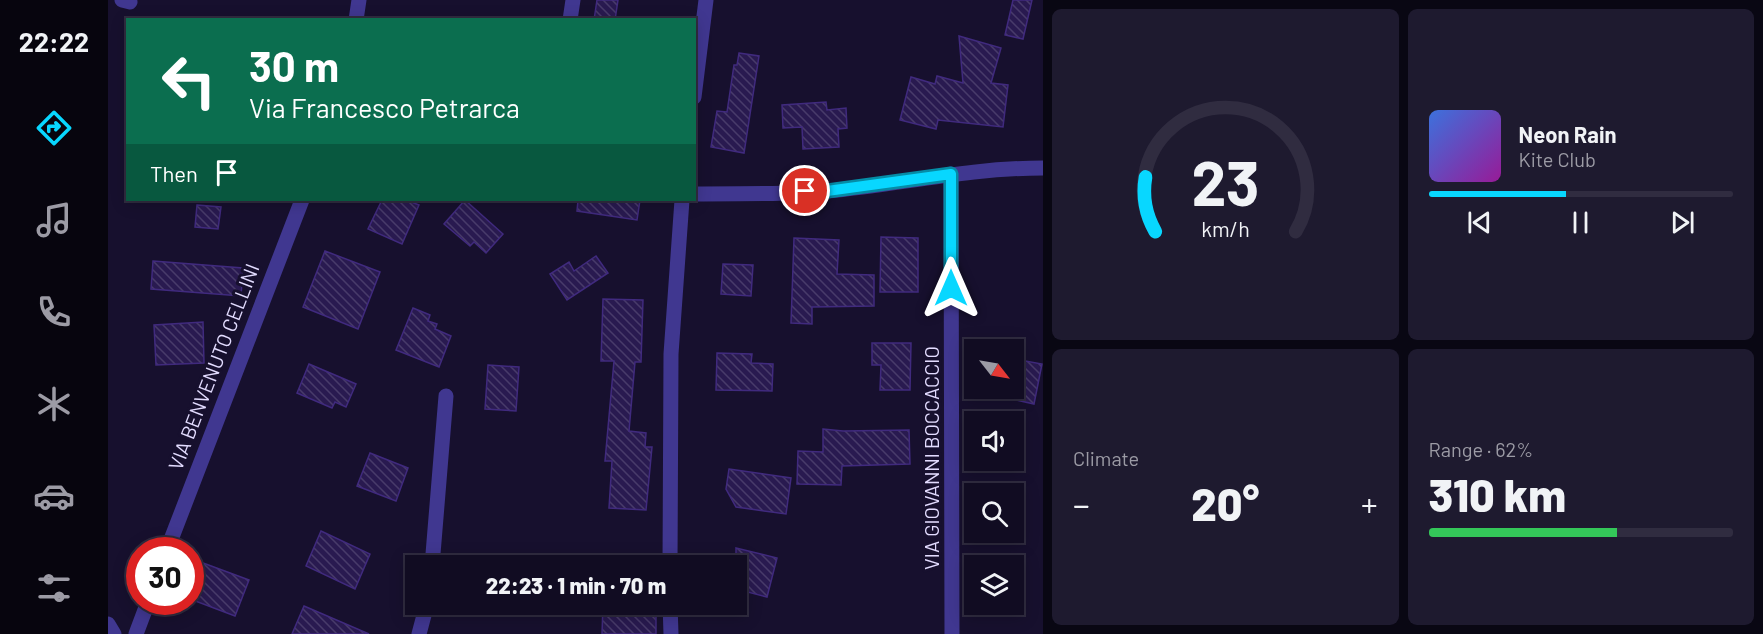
<!DOCTYPE html>
<meta charset="utf-8">
<style>
body{margin:0;font-family:Barlow,sans-serif;background:#1e1a2f;color:#f1f3f6;height:100vh;display:flex;flex-direction:column;font-size:22px;white-space:nowrap}
*{box-sizing:border-box;margin:0}
p{font-size:20px;color:#9c9ba5}
.icon{flex:none;width:33px;height:33px;fill:none;stroke:currentColor;stroke-width:2;stroke-linecap:round;stroke-linejoin:round}
.map{position:relative;flex:1;overflow:hidden}
.drawer{display:flex;flex-direction:column;gap:9px;padding:9px;background:#090713;width:720px}
.drawer>*{flex:none}
.guide{position:absolute;left:18px;top:18px;width:570px;height:183px;border-radius:0px;box-shadow:0 3px 15px #0003,0 0 0 2px #302c40;background:#0b6e4f;color:#fff;overflow:hidden}
.needle{width:39px;rotate:121deg}
.buttons{position:absolute;left:856px;top:339px;display:grid;gap:12px}
.buttons a{display:grid;place-items:center;width:60px;height:60px;border-radius:0px;background:#110c22;box-shadow:0 3px 15px #0003,0 0 0 2px #302c40;font-size:30px}
.speed{position:absolute;left:18px;top:537px;display:flex;gap:12px;font-size:30px;font-weight:700;text-align:center}
.speed>*{display:grid;place-content:center;width:78px;height:78px;border-radius:50%;background:#110c22;box-shadow:0 3px 15px #0003,0 0 0 2px #302c40;line-height:1}
.speed .limit{border:9px solid #d22;background:#fff;color:#111}
.pin{position:absolute;display:grid;place-items:center;width:51px;height:51px;color:#fff;margin:-26px;border:3px solid #fff;border-radius:50%;box-shadow:0 2px 6px #0007}
.me{position:absolute;width:66px;margin:-33px;rotate:0deg;stroke-linejoin:round;filter:drop-shadow(0 0 4px #0008)}
.turn{display:flex;align-items:center;gap:21px;height:126px;padding:0 24px;font-size:27px}
.turn .icon{width:78px;height:78px;stroke-width:2.5}
.turn b{display:block;font-size:42px;line-height:51px}
.then{display:flex;align-items:center;height:57px;padding:0 24px;background:#0003;gap:12px;font-size:22px}
.big{font-size:45px;font-weight:800;line-height:1.1}
.drawer .card{flex:1;display:flex;flex-direction:column;justify-content:center;gap:9px;min-width:0;padding:0 21px;border-radius:9px;background:#1e1a2f}
.drawer .dial{align-items:center;gap:0}
.dial svg{height:156px;overflow:visible;fill:none;stroke:#302c40;stroke-width:7;stroke-linecap:round;text-anchor:middle}
.dial text{fill:#f1f3f6;stroke:none}
.song{display:flex;align-items:center;gap:18px}
.cover{width:72px;height:72px;border-radius:9px;background:linear-gradient(135deg,hsl(220 70% 55%),hsl(300 70% 35%))}
.played{height:6px;border-radius:3px;background:linear-gradient(90deg,#08d7ff 45%,#302c40 45%)}
.keys{display:flex;justify-content:space-around;direction:ltr}
.heat{display:flex;justify-content:space-between;align-items:center;font-size:33px;direction:ltr}
.charge{height:9px;border-radius:4px;background:linear-gradient(90deg,#34c759 62%,#302c40 0)}
.drawer .tiles{flex:1;display:grid;gap:9px;grid-template-columns:repeat(2,1fr)}
.trip{position:absolute;left:297px;top:555px;width:342px;height:60px;border-radius:0px;background:#110c22;box-shadow:0 3px 15px #0003,0 0 0 2px #302c40;font-weight:800;line-height:60px;text-align:center}
main{display:flex;flex:1;min-height:0}
.tabs{display:flex;flex-direction:column;width:108px;justify-content:space-around;align-items:center;background:#07050e;color:#9c9ba5}
.tabs .icon{width:42px;height:42px}
.tabs .selected{color:#08d7ff}
.tabs b{font-size:27px;color:#f1f3f6}
.map>svg:first-child{display:block}
.building{fill:url(#building-back-hatch);stroke:#402a7e;stroke-width:1.5}
.lines{fill:none;stroke-linecap:round;stroke-linejoin:round}
.minor{stroke:#403790;stroke-width:15}
.route-casing{stroke:#058ca6;stroke-width:15}
.route{stroke:#08d7ff;stroke-width:10}
.labels{text-anchor:middle;stroke-width:6;stroke-linejoin:round;paint-order:stroke}
.street-label{font-size:20px;fill:#e3dcff;stroke:#17102e}
</style>
<main>
<nav class="tabs">
<b>22:22</b>
<svg class="icon selected" aria-label="directions" viewBox="0 0 24 24"><path d="M12 3l9 9-9 9-9-9zM9 14v-3h6M13 9l2 2-2 2"/></svg>
<svg class="icon" aria-label="music" viewBox="0 0 24 24"><path d="M9 18V5l10-2v13"/><circle cx="6" cy="18" r="3"/><circle cx="16" cy="16" r="3"/></svg>
<svg class="icon" aria-label="phone" viewBox="0 0 24 24"><path d="M5 4h4l2 5-3 2q2 4 5 5l2-3 5 2v4C11 20 4 13 5 4z"/></svg>
<svg class="icon" aria-label="climate" viewBox="0 0 24 24"><path d="M12 3v18M4 7l16 10M4 17L20 7"/></svg>
<svg class="icon" aria-label="car" viewBox="0 0 24 24"><path d="M5 17H2v-5l4-1 3-4h7l3 4 3 1v5h-3M9 17h6M6 11h13"/><circle cx="7" cy="17" r="2"/><circle cx="17" cy="17" r="2"/></svg>
<svg class="icon" aria-label="filters" viewBox="0 0 24 24"><path d="M4 7h16M4 17h16"/><circle cx="9" cy="7" r="2"/><circle cx="15" cy="17" r="2"/></svg>
</nav>
<div class="map">
<svg width="935" height="634" viewBox="0 0 935 634">
<defs>
<pattern id="building-back-hatch" width="6" height="6" patternUnits="userSpaceOnUse" patternTransform="scale(1.5)"><rect width="6" height="6" fill="#291a50"/><path d="M-1 5l2 2M0 0l6 6M5-1l2 2" fill="none" stroke="#483b6a"/></pattern>
</defs>
<rect width="100%" height="100%" fill="#17102e"/>
<g class="building">
<path d="M489 0H510L507 20H486Z"/>
<path d="M905 0H924L915 39 897 35Z"/>
<path d="M851 36 893 48 883 83 900 85 895 127 830 120 828 129 792 120 803 77 827 84 829 76 855 83Z"/>
<path d="M631 53 651 56 636 153 603 147 609 111 619 112 626 65H629Z"/>
<path d="M718 102 719 110 738 108 739 128 730 129 731 147 695 149 694 127 675 128 674 105Z"/>
<path d="M274 200H298L311 205 294 244 260 229Z"/>
<path d="M357 200 395 234 378 253 366 242 362 246 336 224Z"/>
<path d="M470 200H532L529 220 469 211Z"/>
<path d="M89 205 113 207 110 229 87 227Z"/>
<path d="M773 237 810 238V292H772Z"/>
<path d="M686 238 731 240 729 274 766 275V306L704 307V324L683 323Z"/>
<path d="M217 251 272 272 250 329 195 307Z"/>
<path d="M488 256 500 273 459 300 442 274 461 262 466 271Z"/>
<path d="M45 261 135 268 133 296 43 289Z"/>
<path d="M615 264 645 265 643 296 613 294Z"/>
<path d="M495 299 535 300 533 362H527L521 431 538 433 537 447H544L538 510 501 508 504 461H497L506 361H493Z"/>
<path d="M305 308 322 315 320 321 329 324 327 329 343 336 331 367 288 350Z"/>
<path d="M95 322 96 363 48 365 46 325Z"/>
<path d="M764 343H803L802 390H772L773 365H764Z"/>
<path d="M609 353 644 354 643 363 665 364 664 391 608 390Z"/>
<path d="M906 359 934 364 926 404 908 400Z"/>
<path d="M201 364 248 384 238 407 227 402 224 408 189 393Z"/>
<path d="M380 365 411 367 408 411 377 409Z"/>
<path d="M715 429 735 431 801 430 802 464 734 466 733 485 689 484 690 451 715 452Z"/>
<path d="M262 453 300 468 288 501 249 486Z"/>
<path d="M621 469 683 478 678 514 628 507 618 489Z"/>
<path d="M213 531 262 554 247 589 198 566Z"/>
<path d="M628 548 669 558 659 597 628 589Z"/>
<path d="M87 560 141 580 127 616 82 599V572Z"/>
<path d="M495 604H548V634H494Z"/>
<path d="M196 606 261 634H184Z"/>
</g>
<g class="lines">
<g class="minor">
<path d="M14 0 22 2"/>
<path d="M248 20 251 0"/>
<path d="M462 20 465 0"/>
<path d="M586 97 598 0"/>
<path d="M843 174 844 634"/>
<path d="M586 194C631 193 676 195 720 191 792 184 862 168 935 168"/>
<path d="M59 550 194 200"/>
<path d="M324 566 338 396"/>
<path d="M562 566 563 354 574 200"/>
<path d="M562 604 563 634"/>
<path d="M0 624 6 634"/>
<path d="M28 634 40 602"/>
<path d="M311 634 319 604"/>
</g>
</g>
<g class="lines">
<g class="route-casing">
<path id="route" d="M697 191H719L843 174V288"/>
</g>
<use href="#route" class="route"/>
</g>
<g class="labels">
<g class="street-label">
<text transform="translate(106 367) rotate(-69)" y="7">VIA BENVENUTO CELLINI</text>
<text transform="translate(824 458) rotate(-90)" y="7">VIA GIOVANNI BOCCACCIO</text>
</g>
</g>
</svg>
<div class="buttons">
<a><svg class="needle" viewBox="-14 -14 28 28"><path d="M0-13l5 13h-10z" fill="#e53935"/><path d="M0 13l5-13h-10z" fill="#9c9ba5"/></svg></a>
<a><svg class="icon" aria-label="sound" viewBox="0 0 24 24"><path d="M4 9h4l5-4v14l-5-4H4zM17 9q2 3 0 6"/></svg></a>
<a><svg class="icon" aria-label="search" viewBox="0 0 24 24"><circle cx="10" cy="10" r="6"/><path d="M15 15l6 6"/></svg></a>
<a><svg class="icon" aria-label="layers" viewBox="0 0 24 24"><path d="M12 4l9 5-9 5-9-5zM3 14l9 5 9-5"/></svg></a>
</div>
<div class="speed"><div class="limit">30</div></div>
<div class="pin" style="left:697px;top:191px;background:#d93025"><svg class="icon" aria-label="arrive" viewBox="0 0 24 24"><path d="M6 21V4h12l-3 4 3 4H6"/></svg></div>
<svg class="me" style="left:843px;top:288px" viewBox="-20 -20 40 40"><path d="M0-17L14 15 0 8-14 15z" fill="#08d7ff" stroke="#fff" stroke-width="4"/></svg>
<div class="trip">22:23 · 1 min · 70 m</div>
<div class="guide">
<div class="turn"><svg class="icon" aria-label="left" viewBox="0 0 24 24"><path d="M17 20v-9H6M10 6l-5 5 5 5"/></svg><div><b>30 m</b>Via Francesco Petrarca</div></div>
<div class="then">Then<svg class="icon" aria-label="arrive" viewBox="0 0 24 24"><path d="M6 21V4h12l-3 4 3 4H6"/></svg></div>
</div>
</div>
<section class="drawer">
<div class="tiles">
<div class="card dial"><svg viewBox="0 0 100 80">
<path d="M14 69A42 42 0 1 1 86 69"/>
<path d="M14 69A42 42 0 0 1 9 41" stroke="#08d7ff"/>
<text x="50" y="56" font-size="32" font-weight="700">23</text>
<text x="50" y="72" font-size="11">km/h</text>
</svg></div>
<div class="card">
<div class="song"><i class="cover"></i><div><b>Neon Rain</b><p>Kite Club</p></div></div>
<div class="played"></div>
<div class="keys"><svg class="icon" aria-label="previous" viewBox="0 0 24 24"><path d="M18 5L8 12l10 7zM5 5v14"/></svg><svg class="icon" aria-label="pause" viewBox="0 0 24 24"><path d="M8 5v14M16 5v14"/></svg><svg class="icon" aria-label="next" viewBox="0 0 24 24"><path d="M6 5l10 7-10 7zM19 5v14"/></svg></div>
</div>
<div class="card"><p>Climate</p>
<div class="heat"><a>−</a><b class="big">20°</b><a>+</a></div>
</div>
<div class="card"><p>Range · 62%</p><b class="big">310 km</b><div class="charge"></div></div>
</div>
</section>
</main>
